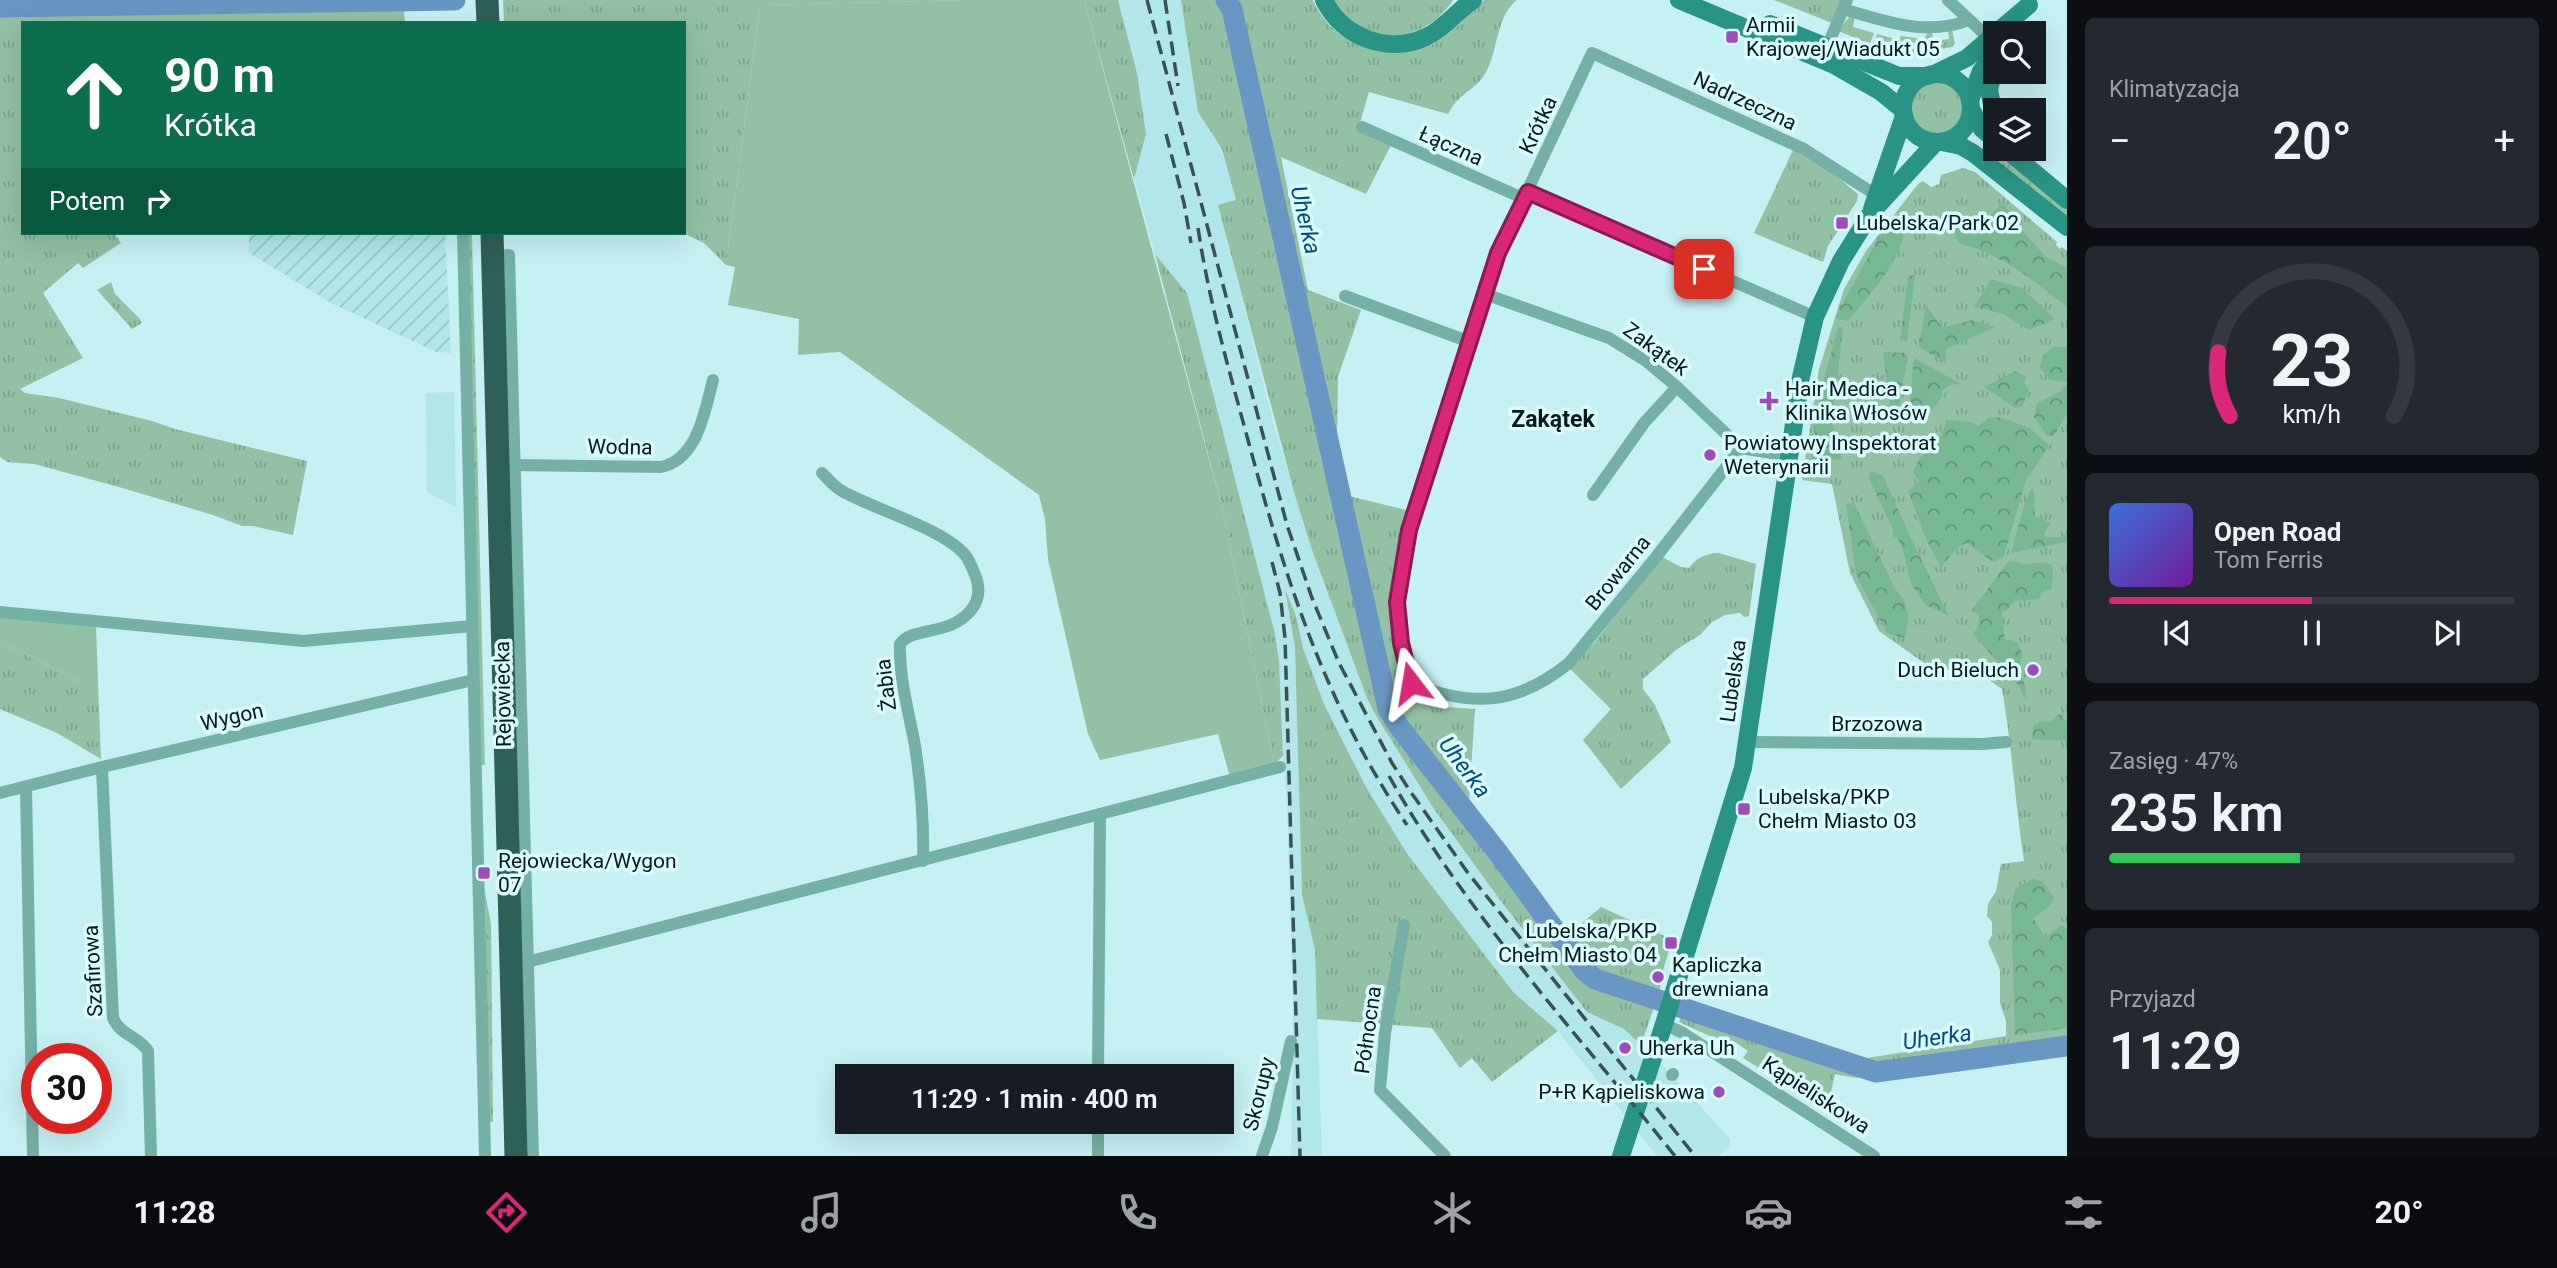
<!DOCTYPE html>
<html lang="pl">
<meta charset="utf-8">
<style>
body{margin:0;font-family:Roboto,sans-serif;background:#242831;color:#f1f3f6;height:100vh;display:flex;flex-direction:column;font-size:26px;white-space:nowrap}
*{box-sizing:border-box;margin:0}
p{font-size:23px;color:#9ea1a6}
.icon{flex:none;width:38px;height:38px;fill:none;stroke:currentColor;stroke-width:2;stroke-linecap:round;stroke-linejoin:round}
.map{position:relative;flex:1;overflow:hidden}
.panel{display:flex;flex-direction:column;gap:18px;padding:18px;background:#0d0f14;width:490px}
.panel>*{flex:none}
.banner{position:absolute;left:21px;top:21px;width:665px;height:214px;border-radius:0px;box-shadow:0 7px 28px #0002;background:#0b6e4f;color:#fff;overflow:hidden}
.buttons{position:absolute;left:1983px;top:21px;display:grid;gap:14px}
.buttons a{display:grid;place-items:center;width:63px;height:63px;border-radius:0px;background:#171b24;box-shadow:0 7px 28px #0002;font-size:35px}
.speed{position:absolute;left:21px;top:1043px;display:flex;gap:14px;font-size:35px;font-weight:700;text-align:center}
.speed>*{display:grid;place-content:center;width:91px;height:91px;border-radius:50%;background:#171b24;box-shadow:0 7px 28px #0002;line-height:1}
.speed .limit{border:10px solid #d22;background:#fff;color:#111}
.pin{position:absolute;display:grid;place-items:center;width:60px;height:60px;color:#fff;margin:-30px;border-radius:14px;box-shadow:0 4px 10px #0006}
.me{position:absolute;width:77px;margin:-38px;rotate:346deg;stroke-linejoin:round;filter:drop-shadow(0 0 5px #0008)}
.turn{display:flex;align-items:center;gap:24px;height:147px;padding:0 28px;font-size:32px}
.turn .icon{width:91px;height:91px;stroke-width:2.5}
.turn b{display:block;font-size:49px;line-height:60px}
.then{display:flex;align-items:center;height:66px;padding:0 28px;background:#0003;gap:14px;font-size:26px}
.big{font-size:52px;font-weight:600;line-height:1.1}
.panel .tile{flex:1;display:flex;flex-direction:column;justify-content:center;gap:10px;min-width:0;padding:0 24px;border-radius:10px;background:#242831}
.panel .dial{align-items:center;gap:0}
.dial svg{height:182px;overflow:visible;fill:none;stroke:#363941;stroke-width:7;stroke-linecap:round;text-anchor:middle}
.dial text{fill:#f1f3f6;stroke:none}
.song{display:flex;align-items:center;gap:21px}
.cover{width:84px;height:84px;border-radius:10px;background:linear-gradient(135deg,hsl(220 70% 55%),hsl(280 70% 35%))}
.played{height:7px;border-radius:4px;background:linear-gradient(90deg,#db2777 50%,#363941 50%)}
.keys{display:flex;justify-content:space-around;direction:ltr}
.heat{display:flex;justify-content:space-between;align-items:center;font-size:38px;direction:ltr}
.charge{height:10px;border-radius:5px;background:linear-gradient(90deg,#34c759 47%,#363941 0)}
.trip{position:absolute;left:835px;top:1064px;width:399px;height:70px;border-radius:0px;background:#171b24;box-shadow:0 7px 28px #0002;font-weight:600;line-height:70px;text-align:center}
.tabs{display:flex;height:112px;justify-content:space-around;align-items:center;background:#090b0e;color:#9ea1a6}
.tabs .icon{width:49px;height:49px}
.tabs .selected{color:#db2777}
.tabs b{font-size:32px;color:#f1f3f6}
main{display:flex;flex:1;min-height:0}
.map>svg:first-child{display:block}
.built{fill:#b1e6eb}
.industrial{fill:url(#industrial-furrows)}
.grass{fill:url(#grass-tufts)}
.forest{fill:url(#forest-crowns)}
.garden{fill:#92c1a5}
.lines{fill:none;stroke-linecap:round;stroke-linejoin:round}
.river{stroke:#6997c3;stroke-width:21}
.street{stroke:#74b0a5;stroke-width:12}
.secondary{stroke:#299485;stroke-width:18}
.highway{stroke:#2d6058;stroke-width:23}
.rail{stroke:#3a5153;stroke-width:3.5;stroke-dasharray:14 7;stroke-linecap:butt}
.route-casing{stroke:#8e194d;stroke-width:18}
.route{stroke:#db2777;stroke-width:12}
.poi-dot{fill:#9e4cbc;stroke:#dafcff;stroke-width:2.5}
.labels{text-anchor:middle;stroke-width:7;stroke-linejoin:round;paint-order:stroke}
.poi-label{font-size:21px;fill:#08191a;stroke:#dafcff;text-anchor:start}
.street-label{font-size:21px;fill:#08191a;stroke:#dafcff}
.water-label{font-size:23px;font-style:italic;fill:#004c83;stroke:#dafcff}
.neighbourhood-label{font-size:23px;font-weight:bold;fill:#08191a;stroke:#dafcff}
</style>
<main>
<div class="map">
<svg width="2067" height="1156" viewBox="0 0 2067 1156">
<defs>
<pattern id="industrial-furrows" width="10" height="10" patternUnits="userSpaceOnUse" patternTransform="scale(1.75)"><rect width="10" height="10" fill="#b1e6eb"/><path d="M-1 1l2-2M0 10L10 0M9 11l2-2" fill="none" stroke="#97c5c9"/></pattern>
<pattern id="grass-tufts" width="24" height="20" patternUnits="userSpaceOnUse" patternTransform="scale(1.75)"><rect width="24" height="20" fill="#92c1a5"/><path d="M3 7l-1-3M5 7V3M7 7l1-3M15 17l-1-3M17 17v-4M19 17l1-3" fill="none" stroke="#7ca58d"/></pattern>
<pattern id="forest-crowns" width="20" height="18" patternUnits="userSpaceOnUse" patternTransform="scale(1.75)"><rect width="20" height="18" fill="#78b793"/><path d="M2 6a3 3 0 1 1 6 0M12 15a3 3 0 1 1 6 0" fill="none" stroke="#609477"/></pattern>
</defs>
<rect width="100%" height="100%" fill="#c5f0f4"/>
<g class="built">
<path d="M1118 0H1181L1198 112 1222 148 1236 201 1218 205 1275 428 1312 550 1375 714 1434 809 1500 900 1587 1012 1624 1029 1670 1073 1730 1139 1729 1147 1718 1156H1657L1558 1031 1514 993 1448 908 1408 855 1366 787 1324 704 1303 648 1296 616 1286 594 1295 647 1302 895 1315 950 1322 1156H1291L1293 1013 1287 806 1281 728 1279 662 1275 634 1187 293 1155 254 1134 179 1146 134 1137 73Z"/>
<path d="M454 392 456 507 427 492 426 393Z"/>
</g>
<path class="industrial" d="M249 233H445L451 353 436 352 331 303 249 253Z"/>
<g class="grass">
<path d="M0 0H439L436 4 404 12 405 23H23V233H114L121 243 83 268 78 263 43 293 83 358 20 389 25 393 59 398 152 421 175 429 307 461 293 535 253 526H242L213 515 119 487 34 464 7 462 0 457Z"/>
<path d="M503 0H967L760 5 726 265 704 243 683 233 684 23H504Z"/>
<path d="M1084 0H1118L1137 73 1146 134 1134 179Z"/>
<path d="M1181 0H1313C1330 42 1385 64 1426 47 1450 38 1465 16 1484 0H1517C1494 18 1499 55 1483 77 1471 93 1460 92 1448 114L1369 92 1358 130 1391 145 1366 194 1281 157 1308 290 1361 310 1338 377 1337 438 1349 496 1410 511 1400 560 1407 680 1392 688 1395 699 1411 691 1445 707 1475 709 1469 801 1568 935 1601 907 1669 938 1666 945 1670 947 1661 977 1660 990 1641 1045 1624 1029 1587 1012 1500 900 1434 809 1375 714 1367 698 1312 550 1294 492 1218 205 1236 200 1222 149 1198 112Z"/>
<path d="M1332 0H1453C1433 33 1388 48 1354 24 1346 18 1339 8 1332 0Z"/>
<path d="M1774 0H1842L1832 23Z"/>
<path d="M1855 16 1853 27 1874 33 1870 44 1838 31 1849 17Z"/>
<path d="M1948 30H1952L1955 44 1952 47 1898 56 1874 45 1877 34 1899 40 1901 36 1924 39 1928 32H1932L1933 41 1949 39Z"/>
<circle cx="1937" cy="109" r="28"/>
<path d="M1987 144 2067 209V221L1981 150Z"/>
<path d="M1793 150 1830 171 1858 194 1857 201 1828 246 1823 262 1754 233Z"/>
<path d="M1963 168 1975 172 2057 242 2056 245 2060 249 2062 247 2067 251V1055C2022 1062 1977 1070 1932 1075 1898 1078 1868 1082 1835 1074L1827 1111 1743 1058 1748 1051 1735 1042 1729 1049 1712 1037 1679 1022 1685 1005 1840 1054 1842 1051 1867 1058 2006 1036V1021L2000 1003V970L1988 942 1992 935V922L1987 916 1988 904 1996 891 2001 864 2024 861C2015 803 2012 746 2002 689L1976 671 1934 670 1879 631 1850 573 1832 484 1802 480 1819 369 1844 289 1866 251 1918 184 1923 181 1931 187 1939 184 1941 175Z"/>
<path d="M466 233H472L485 765H480Z"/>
<path d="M1155 254 1187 293 1275 634 1279 662 1283 756 1274 764 1222 507Z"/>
<path d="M111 282 115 294 140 319 142 323 132 329 97 290Z"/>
<path d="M1719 553 1756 564 1749 616 1744 617 1740 613 1725 615 1712 622 1701 634 1676 650 1643 679V689L1655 705 1671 742 1621 789 1583 740 1611 709 1569 668 1594 643 1662 557 1681 567 1689 568C1697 557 1705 554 1719 553Z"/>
<path d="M1285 589 1296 616 1303 648 1324 704 1366 787 1408 855 1514 993 1558 1031 1492 1082 1472 1058 1460 1068 1432 1028 1317 1019 1315 950 1302 895 1295 647Z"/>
<path d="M0 642 82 683H98L101 759 57 733 0 709Z"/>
<path d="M485 893 491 924 493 1122H488Z"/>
</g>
<g class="forest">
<path d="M2000 205 2005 206 2016 223 2046 257 2067 268V307C2030 279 2005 255 1958 243L1952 226C1965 216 1973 215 1989 217Z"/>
<path d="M1890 227H1897L1904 232C1899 265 1868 296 1848 321L1835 318 1881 233Z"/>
<path d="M1915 275 1907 341 1900 340 1908 276Z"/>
<path d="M1991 279 2022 288 2055 319 2029 330 2003 314 1974 307Z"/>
<path d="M1926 305 1942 328 1972 320 1995 327 1946 349V363L1919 347Z"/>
<path d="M1838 327 1843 328 1832 424 1842 459 1811 461 1820 395Z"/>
<path d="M2053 347H2067V382L2050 380 2040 367 2043 356Z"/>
<path d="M1883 352 1905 353 1908 356 1898 410 1890 407Z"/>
<path d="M1914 358 1961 384 1950 385 1942 391C1941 409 1923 415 1910 424L1909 406Z"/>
<path d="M2015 371 2026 377 2024 383 2029 390 2022 407 2015 408 1984 387Z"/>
<path d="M2067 384V413L2054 436H2047L2034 417 2037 403 2061 391Z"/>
<path d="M1998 417C2025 426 2028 425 2049 446L2026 480 2004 555 1995 562C1984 558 1977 548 1966 543L1957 548 1941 567 1926 539 1908 491 1919 482 1913 472 1920 457 1942 435 1946 420 1972 422 1978 426 1989 418Z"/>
<path d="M1871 471 1883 476 1915 547 1949 616 1926 605 1911 584 1903 550 1868 477Z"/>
<path d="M2032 488C2037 496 2033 506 2035 516L2051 523 2045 531V537H2063L2067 534V542L2011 553 2025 502Z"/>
<path d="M1854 503 1895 589C1909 603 1911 620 1904 638L1887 633 1856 575 1846 504Z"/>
<path d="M2014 561C2027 568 2039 559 2052 565 2054 578 2055 587 2041 593L2039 599 2014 601 2006 611 2002 612 2005 639 2018 643 2023 656C2013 670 2030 683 2025 699L2019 686 1973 634 1978 626 1979 614 1971 611 2008 562Z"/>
<path d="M2063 714 2064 720 2067 721V741L2032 739 2033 725 2043 721 2051 722 2057 715Z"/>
<path d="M2033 879 2042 881 2054 898 2049 907 2033 918 2045 937 2062 925 2067 930V1028L2015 1035 2011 904 2016 888Z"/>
</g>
<g class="garden">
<path d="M967 0H1084L1222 507 1274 764 1230 777 1218 734 1100 760 1088 734 1048 559 1045 519 1039 495 840 352 798 355 799 319 728 305 735 267 726 265 760 5Z"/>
<path d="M0 614 96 624 98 683H82L0 642Z"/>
</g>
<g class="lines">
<g class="river">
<path d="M1226 0 1232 9 1388 709 1400 728 1499 854 1584 970 1595 979 1876 1072 2067 1046"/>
<path d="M0 7 455 0"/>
</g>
<g class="street">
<path d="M1948 0 1989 38"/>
<path d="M1843 9C1886 21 1926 37 1969 20"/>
<path d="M1827 47 1847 0"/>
<path d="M1362 127 1525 199"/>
<path d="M1528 192 1815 317"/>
<path d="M463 233 485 1156"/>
<path d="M492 256 509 255 533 1156"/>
<path d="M1485 294 1609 338 1646 361 1677 387 1741 448 1789 456"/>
<path d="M1345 296 1470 342"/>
<path d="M1741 448 1656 557 1569 663C1517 705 1472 708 1411 683L1401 643 1397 602 1409 530 1498 253 1592 53 1804 149 1876 195"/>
<path d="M513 465 661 467C698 459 705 410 713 380"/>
<path d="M822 473C828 479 834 487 842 491 873 509 945 529 966 556 969 560 971 566 973 570 979 582 981 594 974 606 953 638 913 625 900 644 899 680 909 712 915 746 921 785 924 822 923 861"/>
<path d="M1593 495 1644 423 1677 387"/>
<path d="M0 612 303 641 472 626"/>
<path d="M1748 742 1982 744 2006 742"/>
<path d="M102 767 113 1018C120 1035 138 1036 148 1051L151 1156"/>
<path d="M26 787 33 1156"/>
<path d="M0 793 102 767 473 680"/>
<path d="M1100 814 1280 767"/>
<path d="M1404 925 1385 1033 1380 1090 1445 1156"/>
<path d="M527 962 1100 814 1098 1076"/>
<path d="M1664 1024 1683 1033 1874 1156"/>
<path d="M1672 1075 1673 1074"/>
<path d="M1098 1156V1122"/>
<path d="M1262 1156 1272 1127 1291 1041"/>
</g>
<g class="secondary">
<path d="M1324 0C1342 37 1388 55 1426 37 1444 29 1457 11 1473 0"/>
<path d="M1679 0 1834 65 1881 92 1903 110"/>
<path d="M1770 24 1899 76H1928"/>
<path d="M1996 33 2029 5"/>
<path d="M1995 64 1989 90 1995 119"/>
<path d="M1934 74 1967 58 1995 34"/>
<circle cx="1937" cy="108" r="34"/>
<path d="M1970 100 1981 71 1995 52"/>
<path d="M1971 109 1982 129 1995 140"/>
<path d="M1942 142 1961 146 1973 153 2067 227"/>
<path d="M2006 149 2067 200"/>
<path d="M1872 209 1904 116"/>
<path d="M1621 1156 1664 1024 1743 768 1801 377 1815 317 1841 261 1871 213 1936 142"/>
</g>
<g class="highway">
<path d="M487 0 488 23"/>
<path d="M492 233 516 1156"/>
</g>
<g class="rail">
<path d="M1147 0 1287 525 1312 598 1339 663 1392 763 1410 791 1468 873 1695 1156"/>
<path d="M1165 0 1178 86"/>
<path d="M1166 134 1184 203 1191 243"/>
<path d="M1198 228C1208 296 1227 363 1245 429 1284 574 1322 699 1407 825"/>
<path d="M1272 562 1280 593 1285 638 1300 1156"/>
<path d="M1389 776C1465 912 1578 1035 1675 1156"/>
</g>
</g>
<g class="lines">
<g class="route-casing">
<path id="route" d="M1411 683 1401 643 1397 602 1409 530 1498 253 1528 192 1704 269"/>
</g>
<use href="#route" class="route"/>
</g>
<g class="poi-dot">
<rect x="1725" y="30" width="14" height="14" rx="3.5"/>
<rect x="1835" y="216" width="14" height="14" rx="3.5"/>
<path d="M1765.5 390.5h7v7h7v7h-7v7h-7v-7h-7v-7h7z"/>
<circle cx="1710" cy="455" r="7"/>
<circle cx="2033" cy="670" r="7"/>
<rect x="1737" y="802" width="14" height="14" rx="3.5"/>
<rect x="477" y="866" width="14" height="14" rx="3.5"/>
<rect x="1664" y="936" width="14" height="14" rx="3.5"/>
<circle cx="1658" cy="977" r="7"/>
<circle cx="1625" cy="1048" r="7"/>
<circle cx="1719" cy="1092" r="7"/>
</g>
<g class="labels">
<g class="poi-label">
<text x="1746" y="32">Armii<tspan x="1746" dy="24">Krajowej/Wiadukt 05</tspan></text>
<text x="1856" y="230">Lubelska/Park 02</text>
<text x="1785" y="396">Hair Medica -<tspan x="1785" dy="24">Klinika Włosów</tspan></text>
<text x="1724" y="450">Powiatowy Inspektorat<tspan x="1724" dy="24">Weterynarii</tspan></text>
<text x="2019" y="677" text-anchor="end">Duch Bieluch</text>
<text x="1758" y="804">Lubelska/PKP<tspan x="1758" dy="24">Chełm Miasto 03</tspan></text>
<text x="498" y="868">Rejowiecka/Wygon<tspan x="498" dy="24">07</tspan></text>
<text x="1657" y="938" text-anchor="end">Lubelska/PKP<tspan x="1657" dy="24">Chełm Miasto 04</tspan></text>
<text x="1672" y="972">Kapliczka<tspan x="1672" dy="24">drewniana</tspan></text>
<text x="1639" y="1055">Uherka Uh</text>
<text x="1705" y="1099" text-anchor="end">P+R Kąpieliskowa</text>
</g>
<g class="street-label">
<text transform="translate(1745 101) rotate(25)" y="7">Nadrzeczna</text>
<text transform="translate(1538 125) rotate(-65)" y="7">Krótka</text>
<text transform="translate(1451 146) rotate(24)" y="7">Łączna</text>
<text transform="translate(1656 349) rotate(36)" y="7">Zakątek</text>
<text transform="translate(620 447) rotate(1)" y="7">Wodna</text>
<text transform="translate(1618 573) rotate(-51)" y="7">Browarna</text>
<text transform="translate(1733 681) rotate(-82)" y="7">Lubelska</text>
<text transform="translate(886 685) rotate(-97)" y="7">Żabia</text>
<text transform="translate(503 694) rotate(-91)" y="7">Rejowiecka</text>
<text transform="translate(232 717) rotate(-13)" y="7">Wygon</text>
<text x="1877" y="731">Brzozowa</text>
<text transform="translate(93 971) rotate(-93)" y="7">Szafirowa</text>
<text transform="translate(1368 1030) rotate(-82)" y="7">Północna</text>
<text transform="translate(1259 1094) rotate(-76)" y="7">Skorupy</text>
<text transform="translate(1816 1095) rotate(33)" y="7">Kąpieliskowa</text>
</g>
<g class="water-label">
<text transform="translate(1306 220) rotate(77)" y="8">Uherka</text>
<text transform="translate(1465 767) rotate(53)" y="8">Uherka</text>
<text transform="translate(1937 1037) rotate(-8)" y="8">Uherka</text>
</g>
<g class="neighbourhood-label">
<text x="1553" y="427">Zakątek</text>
</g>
</g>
</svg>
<div class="buttons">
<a><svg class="icon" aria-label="search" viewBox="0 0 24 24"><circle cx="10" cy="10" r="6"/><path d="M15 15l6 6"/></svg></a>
<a><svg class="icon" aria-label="layers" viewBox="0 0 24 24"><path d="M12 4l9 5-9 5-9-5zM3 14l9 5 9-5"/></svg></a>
</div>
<div class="speed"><div class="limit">30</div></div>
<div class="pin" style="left:1704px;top:269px;background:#d93025"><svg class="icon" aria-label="arrive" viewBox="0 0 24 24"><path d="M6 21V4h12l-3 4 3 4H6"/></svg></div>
<svg class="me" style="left:1411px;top:683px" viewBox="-20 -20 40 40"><path d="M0-17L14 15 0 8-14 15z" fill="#db2777" stroke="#fff" stroke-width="4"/></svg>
<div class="trip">11:29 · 1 min · 400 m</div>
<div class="banner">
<div class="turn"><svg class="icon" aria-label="ahead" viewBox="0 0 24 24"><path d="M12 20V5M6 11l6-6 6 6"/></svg><div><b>90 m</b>Krótka</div></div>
<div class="then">Potem<svg class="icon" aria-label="right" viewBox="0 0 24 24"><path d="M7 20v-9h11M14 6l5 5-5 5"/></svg></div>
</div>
</div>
<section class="panel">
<div class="tile"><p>Klimatyzacja</p>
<div class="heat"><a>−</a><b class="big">20°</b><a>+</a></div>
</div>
<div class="tile dial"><svg viewBox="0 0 100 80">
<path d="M14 69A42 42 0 1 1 86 69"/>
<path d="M14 69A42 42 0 0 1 9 41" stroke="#db2777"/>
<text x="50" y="56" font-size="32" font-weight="700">23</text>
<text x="50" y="72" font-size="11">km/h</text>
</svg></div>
<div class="tile">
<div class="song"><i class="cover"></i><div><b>Open Road</b><p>Tom Ferris</p></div></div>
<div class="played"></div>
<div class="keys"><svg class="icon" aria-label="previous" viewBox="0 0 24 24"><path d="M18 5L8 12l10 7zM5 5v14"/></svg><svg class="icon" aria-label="pause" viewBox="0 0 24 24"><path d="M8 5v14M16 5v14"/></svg><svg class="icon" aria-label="next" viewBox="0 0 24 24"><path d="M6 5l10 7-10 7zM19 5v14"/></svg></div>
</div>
<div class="tile"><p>Zasięg · 47%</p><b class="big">235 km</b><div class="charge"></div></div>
<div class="tile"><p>Przyjazd</p><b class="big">11:29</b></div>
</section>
</main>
<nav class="tabs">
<b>11:28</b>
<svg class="icon selected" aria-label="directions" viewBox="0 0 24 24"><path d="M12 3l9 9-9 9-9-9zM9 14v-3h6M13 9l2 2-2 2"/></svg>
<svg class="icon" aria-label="music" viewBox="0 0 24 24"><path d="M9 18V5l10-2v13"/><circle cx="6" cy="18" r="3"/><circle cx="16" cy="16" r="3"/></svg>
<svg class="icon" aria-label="phone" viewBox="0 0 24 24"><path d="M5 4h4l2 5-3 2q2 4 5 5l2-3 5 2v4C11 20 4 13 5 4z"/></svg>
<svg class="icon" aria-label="climate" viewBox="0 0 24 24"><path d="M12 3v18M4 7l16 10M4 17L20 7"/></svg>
<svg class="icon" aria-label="car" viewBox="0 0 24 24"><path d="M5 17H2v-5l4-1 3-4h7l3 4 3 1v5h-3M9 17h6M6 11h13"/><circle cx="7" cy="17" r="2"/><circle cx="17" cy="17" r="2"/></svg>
<svg class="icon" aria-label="filters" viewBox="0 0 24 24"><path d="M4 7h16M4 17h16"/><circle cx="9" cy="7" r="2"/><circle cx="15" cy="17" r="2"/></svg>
<b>20°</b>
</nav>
